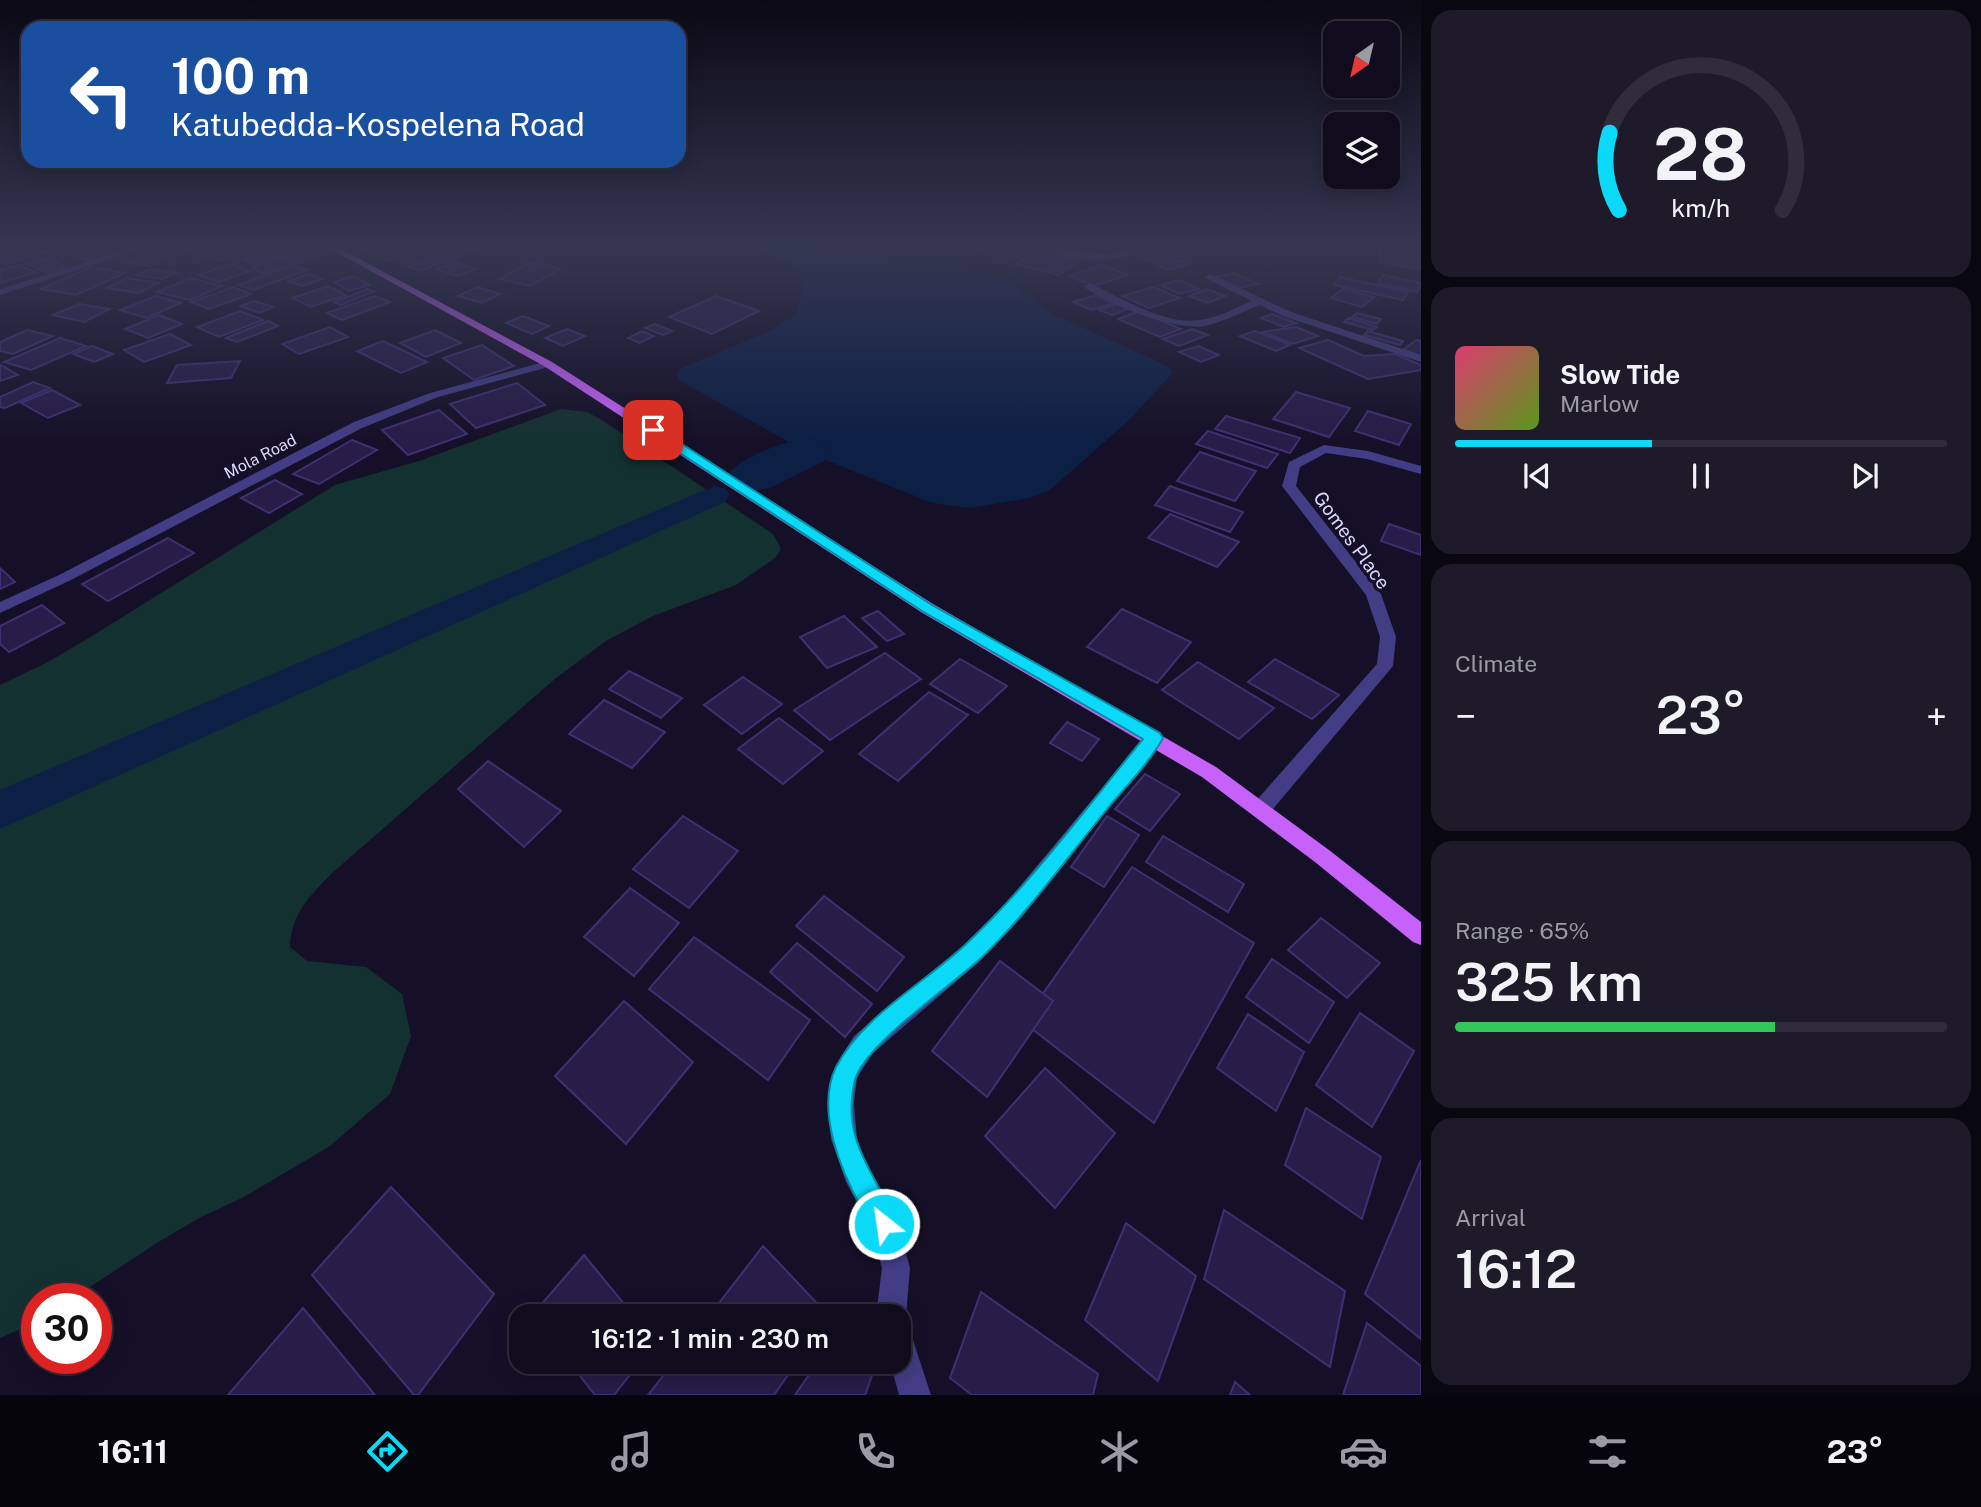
<!DOCTYPE html>
<meta charset="utf-8">
<style>
body{margin:0;font-family:"Public Sans",sans-serif;background:#1e1a2a;color:#f1f3f6;height:100vh;display:flex;flex-direction:column;font-size:26px;white-space:nowrap}
*{box-sizing:border-box;margin:0}
p{font-size:23px;color:#9c9ba4}
.icon{flex:none;width:38px;height:38px;fill:none;stroke:currentColor;stroke-width:2;stroke-linecap:round;stroke-linejoin:round}
.map{position:relative;flex:1;overflow:hidden}
.sheet{display:flex;flex-direction:column;gap:10px;padding:10px;background:#090710;width:560px}
.sheet>*{flex:none}
.guide{position:absolute;left:21px;top:21px;width:665px;height:147px;border-radius:21px;box-shadow:0 4px 18px #0003,0 0 0 2px #302c3b;background:#1a4fa0;color:#fff;overflow:hidden}
.needle{width:46px;rotate:214deg}
.buttons{position:absolute;left:1323px;top:21px;display:grid;gap:14px}
.buttons a{display:grid;place-items:center;width:77px;height:77px;border-radius:14px;background:#100c1d;box-shadow:0 4px 18px #0003,0 0 0 2px #302c3b;font-size:35px}
.speed{position:absolute;left:21px;top:1283px;display:flex;gap:14px;font-size:35px;font-weight:700;text-align:center}
.speed>*{display:grid;place-content:center;width:91px;height:91px;border-radius:50%;background:#100c1d;box-shadow:0 4px 18px #0003,0 0 0 2px #302c3b;line-height:1}
.speed .limit{border:10px solid #d22;background:#fff;color:#111}
.pin{position:absolute;display:grid;place-items:center;width:60px;height:60px;color:#fff;margin:-30px;border-radius:14px;box-shadow:0 4px 10px #0006}
.me{position:absolute;width:77px;margin:-38px;rotate:330deg;stroke-linejoin:round;filter:drop-shadow(0 0 5px #0008)}
.turn{display:flex;align-items:center;gap:24px;height:147px;padding:0 35px;font-size:32px}
.turn .icon{width:91px;height:91px;stroke-width:2.5}
.turn b{display:block;font-size:49px;line-height:60px}
.big{font-size:52px;font-weight:600;line-height:1.1}
.sheet .card{flex:1;display:flex;flex-direction:column;justify-content:center;gap:10px;min-width:0;padding:0 24px;border-radius:21px;background:#1e1a2a}
.sheet .dial{align-items:center;gap:0}
.dial svg{height:182px;overflow:visible;fill:none;stroke:#302c3b;stroke-width:7;stroke-linecap:round;text-anchor:middle}
.dial text{fill:#f1f3f6;stroke:none}
.song{display:flex;align-items:center;gap:21px}
.cover{width:84px;height:84px;border-radius:10px;background:linear-gradient(135deg,hsl(340 70% 55%),hsl(90 70% 35%))}
.played{height:7px;border-radius:4px;background:linear-gradient(90deg,#0ad9f8 40%,#302c3b 40%)}
.keys{display:flex;justify-content:space-around;direction:ltr}
.heat{display:flex;justify-content:space-between;align-items:center;font-size:38px;direction:ltr}
.charge{height:10px;border-radius:5px;background:linear-gradient(90deg,#34c759 65%,#302c3b 0)}
.trip{position:absolute;left:509px;top:1304px;width:402px;height:70px;border-radius:21px;background:#100c1d;box-shadow:0 4px 18px #0003,0 0 0 2px #302c3b;font-weight:600;line-height:70px;text-align:center}
.tab-bar{display:flex;height:112px;justify-content:space-around;align-items:center;background:#06050c;color:#9c9ba4}
.tab-bar .icon{width:49px;height:49px}
.tab-bar .on{color:#0ad9f8}
.tab-bar b{font-size:32px;color:#f1f3f6}
main{display:flex;flex:1;min-height:0}
.map>svg:first-child{display:block}
.green{fill:#143131}
.water{fill:#0c1f45}
.lines{fill:none;stroke-linecap:round;stroke-linejoin:round}
.canal{fill:#0c1f45;fill-rule:evenodd}
.river{fill:#0c1f45;fill-rule:evenodd}
.building{fill:#271d48;stroke:#3f3073;stroke-width:2}
.minor{fill:#423d85;fill-rule:evenodd}
.primary{fill:#c662fa;fill-rule:evenodd}
.route{fill:#0ad9f8;stroke:#068da1;stroke-width:2}
.labels{text-anchor:middle;stroke-width:7;stroke-linejoin:round;paint-order:stroke}
.far-street-label{font-size:16px;fill:#ddd8fe;stroke:#151027}
.street-label{font-size:19px;fill:#ddd8fe;stroke:#151027}
</style>
<main>
<div class="map">
<svg width="1421" height="1395" viewBox="0 0 1421 1395">
<rect width="100%" height="100%" fill="#151027"/>
<path class="green" d="M561 409 587 412 602 420 773 534 781 549 775 558 736 585 653 616 606 641 556 678 331 874C309 897 291 914 290 947L307 961 366 967 402 994 411 1036 390 1094 330 1146 242 1198 201 1217 160 1241 73 1298H37V1322L0 1338V685L48 662 92 636 335 485 419 461Z"/>
<path class="water" d="M754 247H806L827 257 995 274 1007 280 1052 314 1155 360 1168 367 1173 373 1127 422 1050 490 1030 498 970 508 932 503 806 452 679 380 676 374 682 368 765 333 796 315 803 291 801 269Z"/>
<g class="lines">
<path class="canal" d="M714 486 725 488 730 495 725 502 0 829V790Z"/>
<path class="river" d="M806 437 823 442 831 452 823 462 770 488 752 492 734 488 726 477C741 455 781 444 806 437Z"/>
</g>
<g class="building">
<path d="M28 247 47 252 5 264 0 262V255Z"/>
<path d="M89 247H96L114 254 89 261 69 253Z"/>
<path d="M196 247H214L237 254 218 261 184 251Z"/>
<path d="M220 247H264L243 253Z"/>
<path d="M288 247 301 251 253 265 243 259Z"/>
<path d="M359 247H393L407 254 383 261Z"/>
<path d="M459 247 473 250 420 271 408 266Z"/>
<path d="M985 247H1013L1000 256 980 251Z"/>
<path d="M1021 247 1033 248 1019 258 1008 255Z"/>
<path d="M1162 247H1186L1199 254 1178 256Z"/>
<path d="M1038 249 1081 260 1058 275 1015 264Z"/>
<path d="M1152 249 1188 265 1167 270 1131 253Z"/>
<path d="M304 250 317 256 264 274 251 268Z"/>
<path d="M1380 250 1418 256 1420 269 1380 262Z"/>
<path d="M152 251 174 253 150 266 127 263Z"/>
<path d="M47 258 67 267 47 273 27 264Z"/>
<path d="M454 262 475 269 457 276 436 269Z"/>
<path d="M531 262 561 269 530 286 499 279Z"/>
<path d="M230 264 250 271 218 282 198 275Z"/>
<path d="M19 265 36 272 0 283V270Z"/>
<path d="M292 265 307 270 253 290 238 285Z"/>
<path d="M1102 265 1128 275 1094 286 1069 276Z"/>
<path d="M91 267 125 273 76 295 41 289Z"/>
<path d="M150 269 176 273 162 279 136 275Z"/>
<path d="M1234 273 1258 284 1239 288 1215 277Z"/>
<path d="M309 274 322 279 302 286 288 281Z"/>
<path d="M1383 275 1421 283V284L1417 292 1378 283Z"/>
<path d="M354 276 369 285 349 291 334 282Z"/>
<path d="M1340 277 1408 292 1403 300 1334 285Z"/>
<path d="M127 278 158 283 139 293 107 288Z"/>
<path d="M190 278 222 286 190 300 157 292Z"/>
<path d="M1179 280 1199 289 1180 294 1160 285Z"/>
<path d="M328 286 346 295 311 307 292 298Z"/>
<path d="M233 287 251 294 209 309 191 302Z"/>
<path d="M477 287 500 294 482 303 458 296Z"/>
<path d="M1153 287 1180 298 1149 308 1122 296Z"/>
<path d="M367 289 375 291 341 305 334 302Z"/>
<path d="M1207 289 1225 296 1208 303 1189 296Z"/>
<path d="M1343 289 1374 297 1362 307 1331 298Z"/>
<path d="M1096 295 1114 303 1091 310 1073 302Z"/>
<path d="M156 296 181 303 146 318 120 310Z"/>
<path d="M374 296 390 302 342 320 327 313Z"/>
<path d="M716 296 759 311 712 334 669 317Z"/>
<path d="M254 301 273 307 260 313 240 306Z"/>
<path d="M1119 303 1131 308 1112 315 1099 310Z"/>
<path d="M79 304 110 309 84 322 53 315Z"/>
<path d="M240 311 263 320 219 337 197 327Z"/>
<path d="M1139 311 1181 329 1160 337 1118 319Z"/>
<path d="M1357 313 1381 319 1377 324 1352 317Z"/>
<path d="M1272 314 1296 323 1284 327 1261 318Z"/>
<path d="M159 315 182 324 148 338 125 329Z"/>
<path d="M523 316 549 326 532 334 506 323Z"/>
<path d="M1349 318 1377 327 1373 330 1344 322Z"/>
<path d="M268 321 278 326 237 342 226 338Z"/>
<path d="M655 324 672 331 663 335 645 328Z"/>
<path d="M330 327 348 337 299 354 282 344Z"/>
<path d="M1296 327 1318 336 1293 344 1263 332Z"/>
<path d="M567 329 585 336 563 346 545 338Z"/>
<path d="M1192 329 1208 335 1179 346 1163 339Z"/>
<path d="M27 330 53 336 13 354 0 351V342Z"/>
<path d="M435 330 461 343 426 357 400 343Z"/>
<path d="M642 331 654 336 639 343 628 338Z"/>
<path d="M1255 331 1290 345 1276 351 1240 336Z"/>
<path d="M1368 331 1403 341 1400 345 1364 335Z"/>
<path d="M170 334 191 345 144 362 124 350Z"/>
<path d="M60 338 86 346 31 370 4 362Z"/>
<path d="M1328 340 1364 356 1395 354 1421 365V370L1368 379 1299 348Z"/>
<path d="M1416 340 1421 341V356L1403 350Z"/>
<path d="M383 341 427 362 401 373 357 351Z"/>
<path d="M482 345 514 366 474 380 443 358Z"/>
<path d="M92 346 113 354 94 362 73 354Z"/>
<path d="M1198 346 1219 355 1201 362 1179 352Z"/>
<path d="M240 361 231 378 167 383 177 365Z"/>
<path d="M0 365H1L18 375 0 381Z"/>
<path d="M33 382 50 388 5 408 0 407V397Z"/>
<path d="M517 383 545 405 476 428 450 404Z"/>
<path d="M52 390 80 405 48 418 21 403Z"/>
<path d="M1296 392 1350 408 1329 437 1273 419Z"/>
<path d="M439 410 467 434 408 455 382 430Z"/>
<path d="M1368 411 1411 424 1399 445 1355 431Z"/>
<path d="M1226 416 1300 438 1290 453 1215 429Z"/>
<path d="M1208 431 1278 454 1267 468 1196 444Z"/>
<path d="M352 440 377 450 319 484 293 474Z"/>
<path d="M1200 452 1256 471 1235 501 1177 481Z"/>
<path d="M275 480 302 494 269 513 241 498Z"/>
<path d="M1170 486 1243 512 1230 532 1155 505Z"/>
<path d="M1170 514 1239 542 1217 567 1148 538Z"/>
<path d="M1389 524 1421 535V555L1381 541Z"/>
<path d="M168 538 194 553 108 601 82 584Z"/>
<path d="M0 568 15 582 0 589Z"/>
<path d="M42 605 64 623 9 652 0 644V626Z"/>
<path d="M1122 609 1191 642 1157 683 1087 647Z"/>
<path d="M878 611 904 634 887 641 862 618Z"/>
<path d="M844 616 877 647 827 668 800 637Z"/>
<path d="M885 653 921 679 830 740 794 710Z"/>
<path d="M960 659 1007 686 978 713 930 684Z"/>
<path d="M1275 659 1339 695 1312 719 1248 682Z"/>
<path d="M1198 662 1274 708 1239 739 1162 690Z"/>
<path d="M629 671 682 698 661 718 609 689Z"/>
<path d="M743 677 782 704 742 734 704 705Z"/>
<path d="M929 692 968 715 898 781 859 754Z"/>
<path d="M604 700 665 732 632 768 569 734Z"/>
<path d="M779 718 823 751 783 784 738 749Z"/>
<path d="M1067 722 1099 739 1082 761 1050 743Z"/>
<path d="M488 761 561 811 524 847 458 789Z"/>
<path d="M1145 774 1180 794 1150 831 1115 809Z"/>
<path d="M683 816 738 851 689 908 633 869Z"/>
<path d="M1107 816 1139 835 1104 887 1071 867Z"/>
<path d="M1163 836 1244 884 1228 912 1146 862Z"/>
<path d="M1132 867 1254 943 1154 1123 1023 1022Z"/>
<path d="M630 888 679 923 634 976 584 937Z"/>
<path d="M824 896 904 957 877 991 796 926Z"/>
<path d="M1321 918 1380 963 1347 998 1288 950Z"/>
<path d="M694 937 810 1020 768 1080 649 989Z"/>
<path d="M797 943 872 1004 845 1037 770 972Z"/>
<path d="M1272 959 1334 1002 1309 1043 1246 997Z"/>
<path d="M1000 961 1053 1001 987 1097 932 1051Z"/>
<path d="M624 1001 693 1062 626 1144 555 1076Z"/>
<path d="M1360 1013 1414 1051 1372 1127 1316 1085Z"/>
<path d="M1248 1014 1304 1052 1276 1111 1217 1068Z"/>
<path d="M1045 1068 1115 1133 1055 1208 985 1136Z"/>
<path d="M1306 1108 1381 1157 1362 1219 1285 1165Z"/>
<path d="M1421 1160V1339L1365 1294Z"/>
<path d="M391 1187 494 1294 418 1395H414L312 1275Z"/>
<path d="M1224 1210 1345 1291 1330 1367 1204 1279Z"/>
<path d="M1126 1223 1196 1276 1158 1381 1085 1320Z"/>
<path d="M763 1246 829 1316H709Z"/>
<path d="M584 1255 634 1316H535L533 1314Z"/>
<path d="M981 1292 1098 1374 1093 1395H972L950 1378Z"/>
<path d="M303 1308 375 1395H228Z"/>
<path d="M1367 1323 1421 1366V1395H1343Z"/>
<path d="M569 1362H640L614 1395H595Z"/>
<path d="M674 1362H797L774 1395H648Z"/>
<path d="M818 1362H877L865 1395H795Z"/>
<path d="M1235 1382 1250 1395H1230Z"/>
</g>
<g class="lines">
<g class="minor">
<path d="M136 247H149L0 295V289Z"/>
<path d="M1041 247C1064 247 1086 255 1109 254 1121 254 1130 247 1141 247 1122 267 1062 260 1041 247Z"/>
<path d="M1210 274 1291 312 1421 355V362L1283 316 1260 305C1241 312 1224 322 1204 326 1175 331 1106 304 1083 286L1091 284C1124 299 1168 328 1206 319 1222 316 1237 307 1252 301L1207 279 1205 277Z"/>
<path d="M548 361 553 364 552 366 438 397 362 428 69 581 0 613V602L59 575 354 422 430 393Z"/>
<path d="M1324 445 1368 451 1421 466V474L1367 459 1326 453 1300 467 1296 486 1381 594 1396 637 1393 666 1268 815 1261 817 1254 815 1251 809 1254 803 1377 664 1380 637 1366 595 1282 486 1289 462Z"/>
<path d="M1154 731 1160 733 1163 738 1160 743 1022 917 980 961 872 1054 857 1078 854 1103 857 1139 866 1167 898 1224 910 1268 906 1316 900 1327V1316H876L882 1268 871 1229 846 1182 831 1139 828 1103 836 1065 854 1036 964 945 1006 903 1148 733Z"/>
<path d="M900 1330 911 1334 931 1395H899L890 1362H900Z"/>
</g>
<path class="primary" d="M327 247H337L552 362 933 604 1216 767 1329 850 1421 922V945L1413 942 1315 862 1202 777 921 612 544 366Z"/>
</g>
<linearGradient id="sky" x2="0" y2="1"><stop stop-color="#0c0915"/><stop offset="0.56" stop-color="#353752"/><stop offset="1" stop-color="#353752" stop-opacity="0"/></linearGradient>
<rect width="1421" height="442" fill="url(#sky)"/>
<path class="route" d="M649 428H657L932 605 1160 733 1163 738C1148 765 1123 789 1104 813 1064 862 1026 915 980 959 951 986 864 1045 855 1080 840 1141 876 1173 897 1224L893 1233 884 1236C872 1231 868 1220 862 1209 841 1171 815 1110 836 1067 862 1016 925 983 966 944 1032 882 1086 808 1143 739L922 611 649 433Z"/>
<g class="labels">
<g class="far-street-label">
<text transform="translate(260 456) rotate(-27)" y="6">Mola Road</text>
</g>
<g class="street-label">
<text transform="translate(1352 540) rotate(54)" y="7">Gomes Place</text>
</g>
</g>
</svg>
<div class="buttons">
<a><svg class="needle" viewBox="-14 -14 28 28"><path d="M0-13l5 13h-10z" fill="#e53935"/><path d="M0 13l5-13h-10z" fill="#9c9ba4"/></svg></a>
<a><svg class="icon" aria-label="layers" viewBox="0 0 24 24"><path d="M12 4l9 5-9 5-9-5zM3 14l9 5 9-5"/></svg></a>
</div>
<div class="speed"><div class="limit">30</div></div>
<div class="pin" style="left:653px;top:430px;background:#d93025"><svg class="icon" aria-label="arrive" viewBox="0 0 24 24"><path d="M6 21V4h12l-3 4 3 4H6"/></svg></div>
<svg class="me" style="left:884px;top:1224px" viewBox="-20 -20 40 40"><circle r="17" fill="#0ad9f8" stroke="#fff" stroke-width="3"/><path d="M0-11L8 9 0 5-8 9z" fill="#fff"/></svg>
<div class="trip">16:12 · 1 min · 230 m</div>
<div class="guide">
<div class="turn"><svg class="icon" aria-label="left" viewBox="0 0 24 24"><path d="M17 20v-9H6M10 6l-5 5 5 5"/></svg><div><b>100 m</b>Katubedda-Kospelena Road</div></div>
</div>
</div>
<section class="sheet">
<div class="card dial"><svg viewBox="0 0 100 80">
<path d="M14 69A42 42 0 1 1 86 69"/>
<path d="M14 69A42 42 0 0 1 10 35" stroke="#0ad9f8"/>
<text x="50" y="56" font-size="32" font-weight="700">28</text>
<text x="50" y="72" font-size="11">km/h</text>
</svg></div>
<div class="card">
<div class="song"><i class="cover"></i><div><b>Slow Tide</b><p>Marlow</p></div></div>
<div class="played"></div>
<div class="keys"><svg class="icon" aria-label="previous" viewBox="0 0 24 24"><path d="M18 5L8 12l10 7zM5 5v14"/></svg><svg class="icon" aria-label="pause" viewBox="0 0 24 24"><path d="M8 5v14M16 5v14"/></svg><svg class="icon" aria-label="next" viewBox="0 0 24 24"><path d="M6 5l10 7-10 7zM19 5v14"/></svg></div>
</div>
<div class="card"><p>Climate</p>
<div class="heat"><a>−</a><b class="big">23°</b><a>+</a></div>
</div>
<div class="card"><p>Range · 65%</p><b class="big">325 km</b><div class="charge"></div></div>
<div class="card"><p>Arrival</p><b class="big">16:12</b></div>
</section>
</main>
<nav class="tab-bar">
<b>16:11</b>
<svg class="icon on" aria-label="directions" viewBox="0 0 24 24"><path d="M12 3l9 9-9 9-9-9zM9 14v-3h6M13 9l2 2-2 2"/></svg>
<svg class="icon" aria-label="music" viewBox="0 0 24 24"><path d="M9 18V5l10-2v13"/><circle cx="6" cy="18" r="3"/><circle cx="16" cy="16" r="3"/></svg>
<svg class="icon" aria-label="phone" viewBox="0 0 24 24"><path d="M5 4h4l2 5-3 2q2 4 5 5l2-3 5 2v4C11 20 4 13 5 4z"/></svg>
<svg class="icon" aria-label="climate" viewBox="0 0 24 24"><path d="M12 3v18M4 7l16 10M4 17L20 7"/></svg>
<svg class="icon" aria-label="car" viewBox="0 0 24 24"><path d="M5 17H2v-5l4-1 3-4h7l3 4 3 1v5h-3M9 17h6M6 11h13"/><circle cx="7" cy="17" r="2"/><circle cx="17" cy="17" r="2"/></svg>
<svg class="icon" aria-label="filters" viewBox="0 0 24 24"><path d="M4 7h16M4 17h16"/><circle cx="9" cy="7" r="2"/><circle cx="15" cy="17" r="2"/></svg>
<b>23°</b>
</nav>
